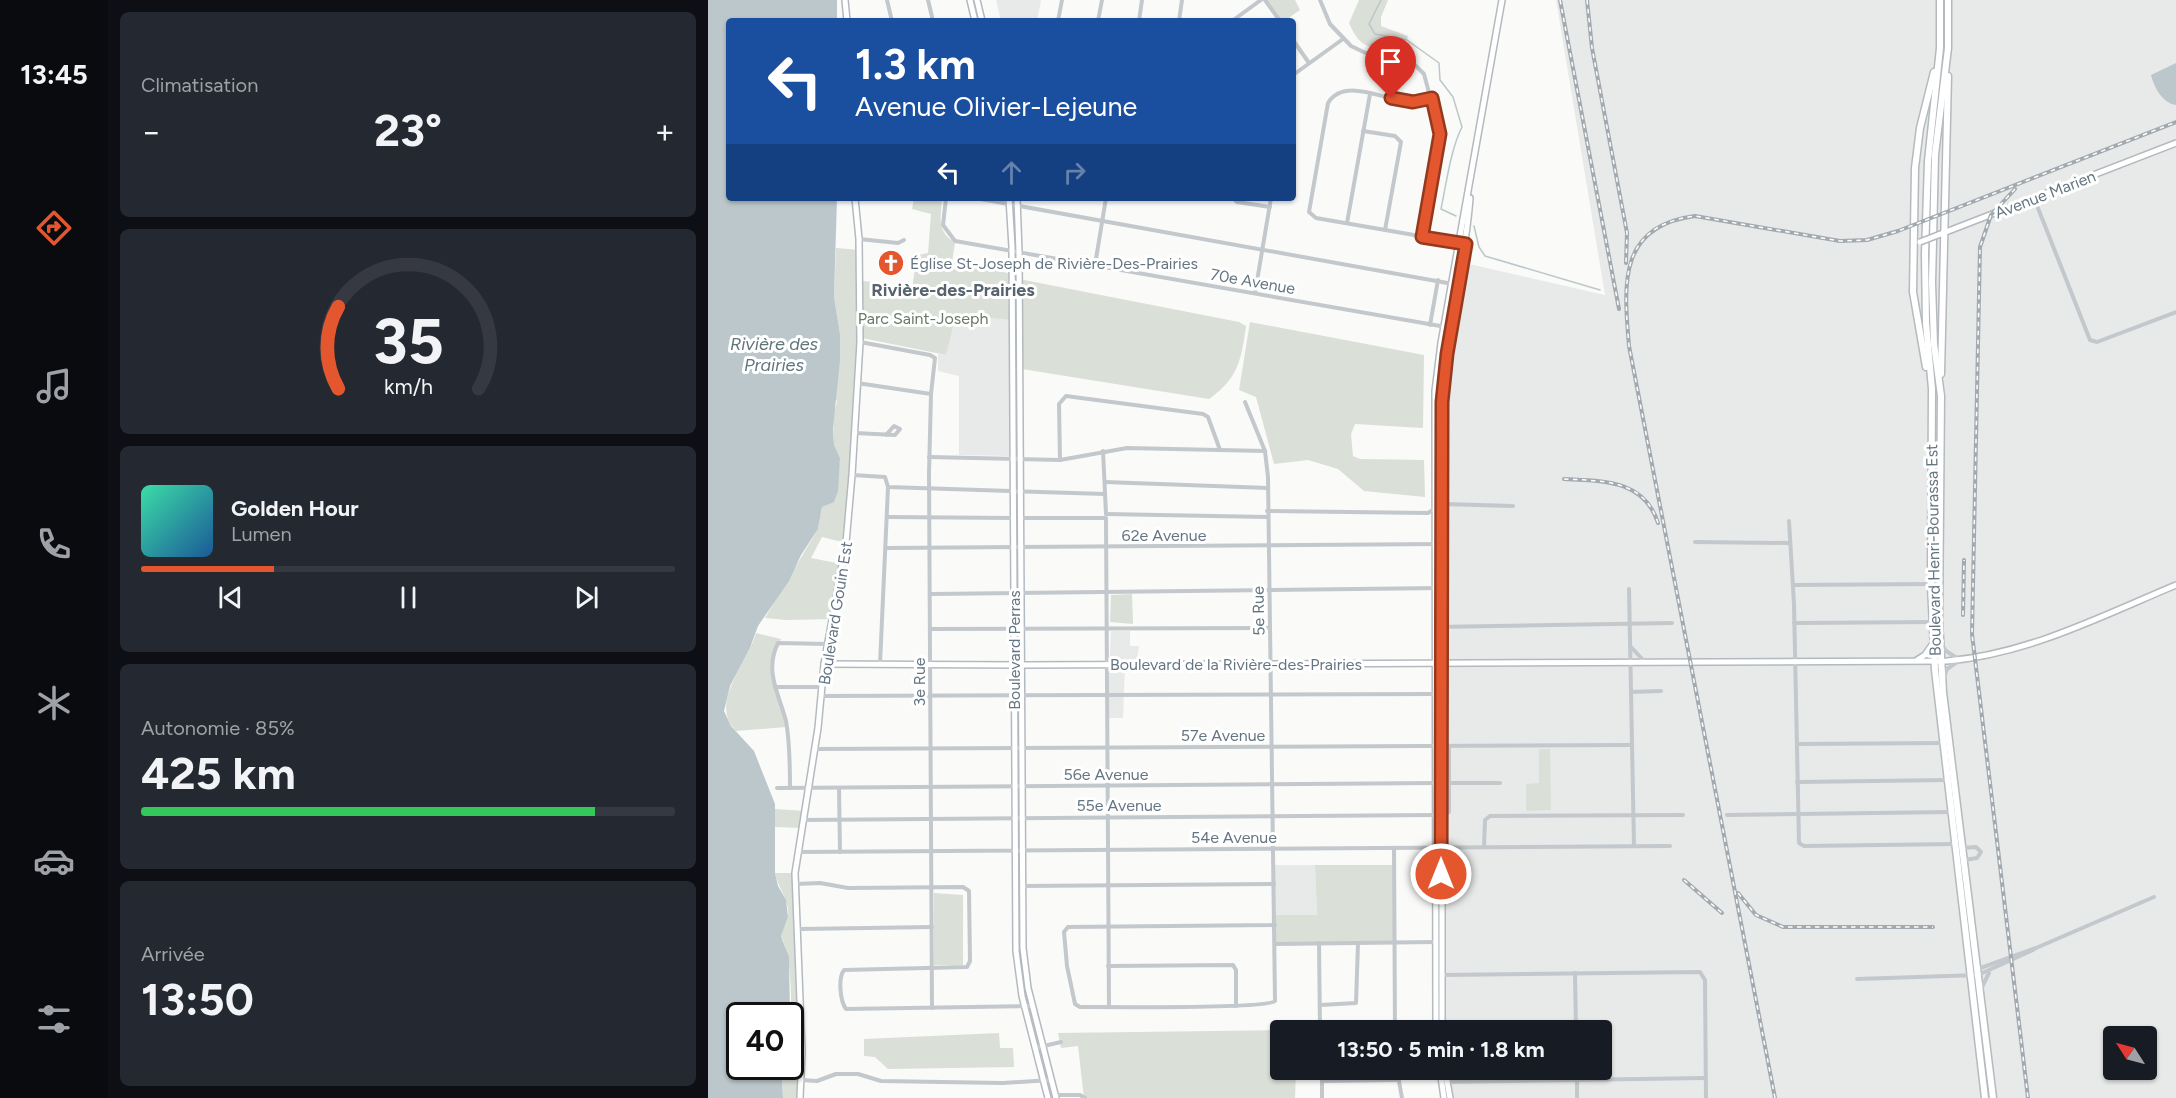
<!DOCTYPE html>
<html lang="fr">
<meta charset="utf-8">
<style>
body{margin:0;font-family:Figtree,sans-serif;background:#242831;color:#f1f3f6;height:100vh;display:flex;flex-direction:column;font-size:22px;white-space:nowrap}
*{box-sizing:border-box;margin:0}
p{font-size:20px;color:#9ea1a6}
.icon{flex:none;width:33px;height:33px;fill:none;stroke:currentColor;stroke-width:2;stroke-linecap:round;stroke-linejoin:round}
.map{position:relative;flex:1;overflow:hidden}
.details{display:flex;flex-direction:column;gap:12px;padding:12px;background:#0d0f14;width:600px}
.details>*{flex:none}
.top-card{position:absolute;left:18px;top:18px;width:570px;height:183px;border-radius:6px;box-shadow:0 2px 4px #0004;background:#1a4fa0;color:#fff;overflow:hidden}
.needle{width:39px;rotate:306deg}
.controls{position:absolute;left:1395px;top:1026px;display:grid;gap:12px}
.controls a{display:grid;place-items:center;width:54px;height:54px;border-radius:6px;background:#171b24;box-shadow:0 2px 4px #0004;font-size:30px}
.speed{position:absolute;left:18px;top:1002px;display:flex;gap:12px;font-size:30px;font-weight:700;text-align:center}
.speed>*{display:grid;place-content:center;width:78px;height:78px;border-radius:50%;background:#171b24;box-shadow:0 2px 4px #0004;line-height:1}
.speed .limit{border:3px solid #111;border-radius:9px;background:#fff;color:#111}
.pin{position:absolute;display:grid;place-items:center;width:51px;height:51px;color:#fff;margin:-62px -26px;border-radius:50% 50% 50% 0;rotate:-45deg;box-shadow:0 0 6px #0007}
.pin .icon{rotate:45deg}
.me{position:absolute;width:66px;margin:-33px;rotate:0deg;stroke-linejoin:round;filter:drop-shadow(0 0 4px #0008)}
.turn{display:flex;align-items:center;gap:21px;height:126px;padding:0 30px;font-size:27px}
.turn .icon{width:78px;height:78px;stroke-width:2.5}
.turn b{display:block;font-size:42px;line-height:51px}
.lanes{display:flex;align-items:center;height:57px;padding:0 30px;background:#0003;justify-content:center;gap:30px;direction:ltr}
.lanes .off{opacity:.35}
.big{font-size:45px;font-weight:700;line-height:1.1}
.details .widget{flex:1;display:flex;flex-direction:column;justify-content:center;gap:9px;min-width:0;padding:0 21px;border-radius:9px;background:#242831}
.details .dial{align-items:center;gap:0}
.dial svg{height:156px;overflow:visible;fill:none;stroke:#363941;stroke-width:7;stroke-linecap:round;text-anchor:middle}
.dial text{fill:#f1f3f6;stroke:none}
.song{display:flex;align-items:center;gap:18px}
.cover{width:72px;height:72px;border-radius:9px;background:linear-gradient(135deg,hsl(160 70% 55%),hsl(210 70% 35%))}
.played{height:6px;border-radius:3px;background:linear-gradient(90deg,#e4572e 25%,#363941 25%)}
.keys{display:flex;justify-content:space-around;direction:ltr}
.heat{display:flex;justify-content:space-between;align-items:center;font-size:33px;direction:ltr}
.charge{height:9px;border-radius:4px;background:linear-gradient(90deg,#34c759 85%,#363941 0)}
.trip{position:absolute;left:562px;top:1020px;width:342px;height:60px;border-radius:6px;background:#171b24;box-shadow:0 2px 4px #0004;font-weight:700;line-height:60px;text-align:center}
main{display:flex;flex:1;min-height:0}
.tab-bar{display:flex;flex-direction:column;width:108px;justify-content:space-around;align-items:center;background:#090b0e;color:#9ea1a6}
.tab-bar .icon{width:42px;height:42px}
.tab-bar .current{color:#e4572e}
.tab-bar b{font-size:27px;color:#f1f3f6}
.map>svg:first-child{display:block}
.built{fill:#e8e9e9;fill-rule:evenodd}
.green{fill:#dadfd7}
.water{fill:#bbc7cb}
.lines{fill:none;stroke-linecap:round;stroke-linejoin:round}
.stream{stroke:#bbc7cb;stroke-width:1.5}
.secondary-casing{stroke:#b3babf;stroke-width:8}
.primary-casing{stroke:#b5babe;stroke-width:9}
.street{stroke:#c3c8cc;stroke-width:4}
.secondary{stroke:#fff;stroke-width:5}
.primary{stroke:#fff;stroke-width:6}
.rail-casing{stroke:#a2aab0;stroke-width:4}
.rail{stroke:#fff;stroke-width:1.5;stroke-dasharray:4.5;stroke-linecap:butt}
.secondary-bridge-casing{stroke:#b3babf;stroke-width:8;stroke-linecap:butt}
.secondary-bridge{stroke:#fff;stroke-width:5}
.route-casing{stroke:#94391e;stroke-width:15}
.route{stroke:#e4572e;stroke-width:10}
.labels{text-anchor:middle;stroke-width:6;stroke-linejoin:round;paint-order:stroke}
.street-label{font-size:16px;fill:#657683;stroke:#fff}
.poi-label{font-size:16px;fill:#657683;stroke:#fff;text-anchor:start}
.park-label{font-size:16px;fill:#687a64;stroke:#fff}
.neighbourhood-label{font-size:18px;font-weight:bold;fill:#57646e;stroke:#fff}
.water-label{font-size:18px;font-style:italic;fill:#60757c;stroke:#fff}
</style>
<main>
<nav class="tab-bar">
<b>13:45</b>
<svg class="icon current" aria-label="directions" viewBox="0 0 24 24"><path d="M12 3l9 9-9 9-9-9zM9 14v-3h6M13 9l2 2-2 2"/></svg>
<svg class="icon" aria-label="music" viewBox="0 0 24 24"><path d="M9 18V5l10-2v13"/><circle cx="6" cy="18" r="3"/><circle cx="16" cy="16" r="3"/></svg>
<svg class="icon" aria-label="phone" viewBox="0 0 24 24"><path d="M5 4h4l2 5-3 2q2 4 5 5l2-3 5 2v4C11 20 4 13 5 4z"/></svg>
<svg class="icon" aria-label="climate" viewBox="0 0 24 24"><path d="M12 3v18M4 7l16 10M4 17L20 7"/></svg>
<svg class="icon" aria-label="car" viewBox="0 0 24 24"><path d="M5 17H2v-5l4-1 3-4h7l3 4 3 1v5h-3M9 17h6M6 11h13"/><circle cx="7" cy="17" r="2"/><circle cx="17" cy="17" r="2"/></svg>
<svg class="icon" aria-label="filters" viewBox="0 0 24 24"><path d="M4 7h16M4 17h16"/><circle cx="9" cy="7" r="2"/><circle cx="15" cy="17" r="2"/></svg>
</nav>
<section class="details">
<div class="widget"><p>Climatisation</p>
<div class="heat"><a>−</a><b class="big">23°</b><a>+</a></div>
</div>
<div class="widget dial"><svg viewBox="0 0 100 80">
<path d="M14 69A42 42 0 1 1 86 69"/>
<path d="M14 69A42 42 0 0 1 14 27" stroke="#e4572e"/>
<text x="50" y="56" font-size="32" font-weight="700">35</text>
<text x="50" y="72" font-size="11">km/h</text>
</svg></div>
<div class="widget">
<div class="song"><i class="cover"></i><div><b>Golden Hour</b><p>Lumen</p></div></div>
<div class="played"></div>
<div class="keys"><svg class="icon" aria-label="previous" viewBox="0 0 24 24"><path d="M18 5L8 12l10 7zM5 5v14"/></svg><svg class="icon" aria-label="pause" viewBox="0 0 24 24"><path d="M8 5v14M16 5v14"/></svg><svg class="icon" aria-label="next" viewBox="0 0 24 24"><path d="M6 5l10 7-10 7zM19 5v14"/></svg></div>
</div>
<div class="widget"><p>Autonomie · 85%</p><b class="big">425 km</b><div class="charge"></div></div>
<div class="widget"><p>Arrivée</p><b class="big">13:50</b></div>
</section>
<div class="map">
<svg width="1468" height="1098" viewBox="0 0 1468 1098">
<rect width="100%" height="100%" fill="#fafaf8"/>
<g class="built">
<path d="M288 0H333L329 21H293Z"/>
<path d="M848 0H1468V1098H742L738 1070H894V1030H737L733 942 739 395 745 333 754 290 761 264 897 295ZM1406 1036H1438V1070H1406Z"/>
<path d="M247 314 301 320V456L251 455V376L230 371V354L238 355Z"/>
<path d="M403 631H422V646H431L428 665H417L415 718H399Z"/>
<path d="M565 865H607L609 915H566Z"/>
</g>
<g class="green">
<path d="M557 0H587L592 10 576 21H572Z"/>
<path d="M651 0H680L673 17V26L700 36 699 40C670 48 655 56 641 23Z"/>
<path d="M206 198H234C233 218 228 231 247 243L244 262 300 273 301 320 248 314 238 355 154 338 155 281 174 283 176 287 204 289 209 255 220 253 223 214 204 209Z"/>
<path d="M128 248 152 250V342L147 363 138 543 114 537 103 558 134 564 125 619 78 620 57 618 110 529 114 507 127 500 132 458 126 445 125 416 129 402 127 396 132 361V334L126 297Z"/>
<path d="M311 279 531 322 538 326C533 361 530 378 501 399L314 369Z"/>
<path d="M542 322 716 355 715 428 647 424 643 434 645 456 652 459 716 460 717 497 656 491 630 469 600 460 566 464 548 397 531 390Z"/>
<path d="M424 594 425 624 402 622 403 595Z"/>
<path d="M48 633 73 639 63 662 78 727 28 731C0 703 40 663 48 633Z"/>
<path d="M831 749H842L843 810 818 811V784L831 783Z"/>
<path d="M67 809 97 811 94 828 66 827Z"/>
<path d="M607 865H686V943L567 944 566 915H609Z"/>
<path d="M67 873H87L92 929V1098H75L73 1067 82 1066C82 1034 88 962 73 936 74 929 79 923 80 916 82 901 70 888 67 873Z"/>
<path d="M226 893 255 895V965H226Z"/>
<path d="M573 1030V1070H588L587 1098H376L370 1046 353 1048 350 1033 588 1030Z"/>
<path d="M291 1033 292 1048H305L306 1067 180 1069 167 1057 156 1056V1039Z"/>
</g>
<g class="water">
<path d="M0 0H129V21H21V198H129L126 297 132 334V361L125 428 126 445 132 458 130 491 126 502 114 507 110 529 93 555 81 581 50 626 42 648 22 686 16 711 23 726 46 751 67 804V873L70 886 78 900 80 917 73 936 81 957 82 1015 32 1016V1066L73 1067 75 1098H0Z"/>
<path d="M1468 63V105C1454 103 1446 87 1443 75Z"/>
</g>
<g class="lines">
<g class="stream">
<path d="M673 0 661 24 667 34 699 40 731 63 732 80 745 97 754 127C743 148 738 185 733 209L748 216"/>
<path d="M766 226 771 247 777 256 892 290"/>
</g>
<g class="secondary-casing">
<g id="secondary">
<path d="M137 0 139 21"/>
<path d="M262 0 267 21"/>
<path d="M269 0 274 21"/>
<path d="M301 198 304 247 308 951 314 996 340 1098"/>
<path d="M309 198 311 252 315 948 320 988 348 1098"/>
<path d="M1230 235 1468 143"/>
<path d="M1209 660 1217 655 1226 642"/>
<path d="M116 664 313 665 1239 661C1320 654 1394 616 1468 585"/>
<path d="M728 1030 727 391 733 343 794 0"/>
<path d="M734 1030V402C737 334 757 267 762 198"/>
<path d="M732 1070 736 1098"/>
<path d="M737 1070 742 1098"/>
<path d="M92 1098 94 1051 87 873 110 728 116 664 138 543 144 475 152 342 151 239 147 198"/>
</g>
</g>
<g class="primary-casing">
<g id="primary">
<path d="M1232 0V48L1220 161 1217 254 1218 323 1224 389 1223 584 1227 670 1277 1098"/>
<path d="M1240 0V48L1227 155 1224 283 1226 344 1233 396 1231 621 1235 692 1285 1098"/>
<path d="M1218 367 1205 292 1207 168 1212 128 1226 72"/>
<path d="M1233 374 1240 76"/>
</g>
</g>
<g class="street">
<path d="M179 0 184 21"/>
<path d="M220 0 225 21"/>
<path d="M557 0 572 21"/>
<path d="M612 0 622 24 643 46 664 56 707 65 716 74 732 134 714 236"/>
<path d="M350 21 354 0"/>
<path d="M390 21 394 0"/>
<path d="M431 21 434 0"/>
<path d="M471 21 474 0"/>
<path d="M524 21 553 0"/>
<path d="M585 40 601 63"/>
<path d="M585 75 635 39"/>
<path d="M724 98C718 99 711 102 705 102 681 103 637 75 620 103L601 212 608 218 758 244"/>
<path d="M655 131 687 136 693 142 677 230"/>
<path d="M238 198 235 225 247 241 738 327"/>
<path d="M267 198 745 284"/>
<path d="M525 198 529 202 562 207"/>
<path d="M1326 198 1382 340 1389 342 1468 312"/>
<path d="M639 223 662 94"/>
<path d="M151 239 190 243 196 240"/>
<path d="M387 265 398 198"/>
<path d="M547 293 563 198"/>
<path d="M722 325 730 280"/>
<path d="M152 342 222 355 227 358 223 394 221 473 224 1008"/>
<path d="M149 383 223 394"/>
<path d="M537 402 557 451 560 477 567 1001C560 1009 396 1007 372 1007L367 1004 359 966 356 932 360 927 567 925"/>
<path d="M147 433 187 435 192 429 186 426 178 435"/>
<path d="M395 451 398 514"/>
<path d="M221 457 352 460 419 448 557 451"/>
<path d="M352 460 351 404 358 396 495 414 500 417 512 450"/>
<path d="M144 475 177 477 180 487 397 494"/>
<path d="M397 482 560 488"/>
<path d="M559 511 720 513 734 504 805 506"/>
<path d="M398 514 559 517"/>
<path d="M180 517 305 518"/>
<path d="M313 518H398"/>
<path d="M398 520 401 1007"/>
<path d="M1081 521 1086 604 1091 843 1096 846 1247 844"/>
<path d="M987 542 1082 543"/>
<path d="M179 548 734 544"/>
<path d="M1085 585 1225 584"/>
<path d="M921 589 926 846"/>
<path d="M223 594 734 588"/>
<path d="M1086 623 1225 622"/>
<path d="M727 627 964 623"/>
<path d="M223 629 562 628"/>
<path d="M1233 644 1238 651 1252 660 1239 669 1236 677"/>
<path d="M923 647 936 661"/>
<path d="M172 664 180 487"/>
<path d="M67 687H114"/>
<path d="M923 692 953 691"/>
<path d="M114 696 727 694"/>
<path d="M1089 744 1235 743"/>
<path d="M107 749 924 745"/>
<path d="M1089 782 1239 780"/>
<path d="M733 783H792"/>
<path d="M69 788 728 783"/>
<path d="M82 788C82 766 82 743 78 721 71 694 56 671 70 643L120 644"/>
<path d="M131 788 132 852"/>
<path d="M1019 815 1243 812"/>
<path d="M734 816 741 812V746"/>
<path d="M95 820 727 815"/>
<path d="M776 847 777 820 782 816 975 815"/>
<path d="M686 848 687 1030"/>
<path d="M1254 848 1268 847 1273 852 1269 858 1256 860"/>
<path d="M90 852 962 846"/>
<path d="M88 884 112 883 140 888 255 887 261 891 262 961 259 967 136 970C130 978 132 1001 138 1009L324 1006"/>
<path d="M315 886 566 884"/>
<path d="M92 929 224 927"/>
<path d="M611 943 612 1030"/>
<path d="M567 944 728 942"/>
<path d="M400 966 525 965 528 970V1006"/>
<path d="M1270 969 1328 948 1446 897"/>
<path d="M867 973 868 1030"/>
<path d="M734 975 992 972 997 980 998 1098"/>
<path d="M1149 979 1270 975 1325 950"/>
<path d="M1272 991 1281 973"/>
<path d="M612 1005 648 1003 650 943"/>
<path d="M327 1048 353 1042"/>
<path d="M614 1070V1098"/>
<path d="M689 1070 694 1098"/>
<path d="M869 1070V1098"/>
<path d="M93 1080 109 1081 128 1074H150L173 1081 295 1083 343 1080"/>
<path d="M614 1081 690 1080"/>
<path d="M733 1082 997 1078"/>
<path d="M347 1095H372L377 1098"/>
</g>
<use href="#secondary" class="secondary"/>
<use href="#primary" class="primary"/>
<g class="rail-casing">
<g id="rail">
<path d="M852 0 911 309"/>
<path d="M879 0 884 48 919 233 918 263"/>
<path d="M1307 189 1283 215 1272 247 1264 634 1320 1098"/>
<path d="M856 479C894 481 936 479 950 523"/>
<path d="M1255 615 1256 560"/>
<path d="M976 880 1014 913"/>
<path d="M1030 893 1048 915 1075 927H1225"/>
<path d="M1067 1098 921 346C916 286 909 226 987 216L1132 241 1159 240 1190 231 1468 122"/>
</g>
</g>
<use href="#rail" class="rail"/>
<g class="secondary-bridge-casing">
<path id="secondary-bridge" d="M1212 242 1230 235"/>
</g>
<use href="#secondary-bridge" class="secondary-bridge"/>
</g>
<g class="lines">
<g class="route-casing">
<path id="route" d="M683 98 705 102 724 98 732 134 714 237 758 244 739 354 734 402 733 874"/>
</g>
<use href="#route" class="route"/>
</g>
<defs>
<g id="church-disc" transform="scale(1.35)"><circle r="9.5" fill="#e4572e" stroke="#fff"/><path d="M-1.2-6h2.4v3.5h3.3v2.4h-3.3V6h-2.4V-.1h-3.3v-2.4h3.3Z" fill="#fff"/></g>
</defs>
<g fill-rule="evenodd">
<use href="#church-disc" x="183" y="263"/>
</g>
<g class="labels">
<g class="street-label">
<text transform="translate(1337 194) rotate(-21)" y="6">Avenue Marien</text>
<text transform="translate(545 281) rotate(10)" y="6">70e Avenue</text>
<text x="456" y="541">62e Avenue</text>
<text transform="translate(1225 550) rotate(-91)" y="6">Boulevard Henri-Bourassa Est</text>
<text transform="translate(550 611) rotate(-91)" y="6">5e Rue</text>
<text transform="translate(127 613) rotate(-81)" y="6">Boulevard Gouin Est</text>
<text transform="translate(306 650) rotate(-90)" y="6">Boulevard Perras</text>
<text x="528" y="670">Boulevard de la Rivière-des-Prairies</text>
<text transform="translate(211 682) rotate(-90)" y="6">3e Rue</text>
<text x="515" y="741">57e Avenue</text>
<text x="398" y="780">56e Avenue</text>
<text x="411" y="811">55e Avenue</text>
<text x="526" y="843">54e Avenue</text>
</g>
<g class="poi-label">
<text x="202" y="269">Église St-Joseph de Rivière-Des-Prairies</text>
</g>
<g class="park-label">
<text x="215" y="324">Parc Saint-Joseph</text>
</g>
<g class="neighbourhood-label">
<text x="245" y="296">Rivière-des-Prairies</text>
</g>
<g class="water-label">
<text x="66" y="350">Rivière des<tspan x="66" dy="21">Prairies</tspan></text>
</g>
</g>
</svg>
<div class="controls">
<a><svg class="needle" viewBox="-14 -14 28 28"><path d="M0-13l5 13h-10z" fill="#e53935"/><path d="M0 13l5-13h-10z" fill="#9ea1a6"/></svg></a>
</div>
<div class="speed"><div class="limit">40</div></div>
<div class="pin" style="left:683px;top:98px;background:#d93025"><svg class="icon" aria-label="arrive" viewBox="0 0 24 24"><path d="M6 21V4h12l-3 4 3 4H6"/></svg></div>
<svg class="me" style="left:733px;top:874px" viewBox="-20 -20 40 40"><circle r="17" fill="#e4572e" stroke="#fff" stroke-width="3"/><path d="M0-11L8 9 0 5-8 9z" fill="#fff"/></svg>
<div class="trip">13:50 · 5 min · 1.8 km</div>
<div class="top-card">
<div class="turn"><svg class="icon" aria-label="left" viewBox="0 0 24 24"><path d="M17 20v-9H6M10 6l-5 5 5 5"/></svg><div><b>1.3 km</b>Avenue Olivier-Lejeune</div></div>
<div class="lanes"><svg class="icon" aria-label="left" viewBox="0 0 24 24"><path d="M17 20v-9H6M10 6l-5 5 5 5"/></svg><svg class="icon off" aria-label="ahead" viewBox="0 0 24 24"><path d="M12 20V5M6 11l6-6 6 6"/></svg><svg class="icon off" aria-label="right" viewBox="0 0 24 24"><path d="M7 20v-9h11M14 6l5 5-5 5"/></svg></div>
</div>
</div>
</main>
